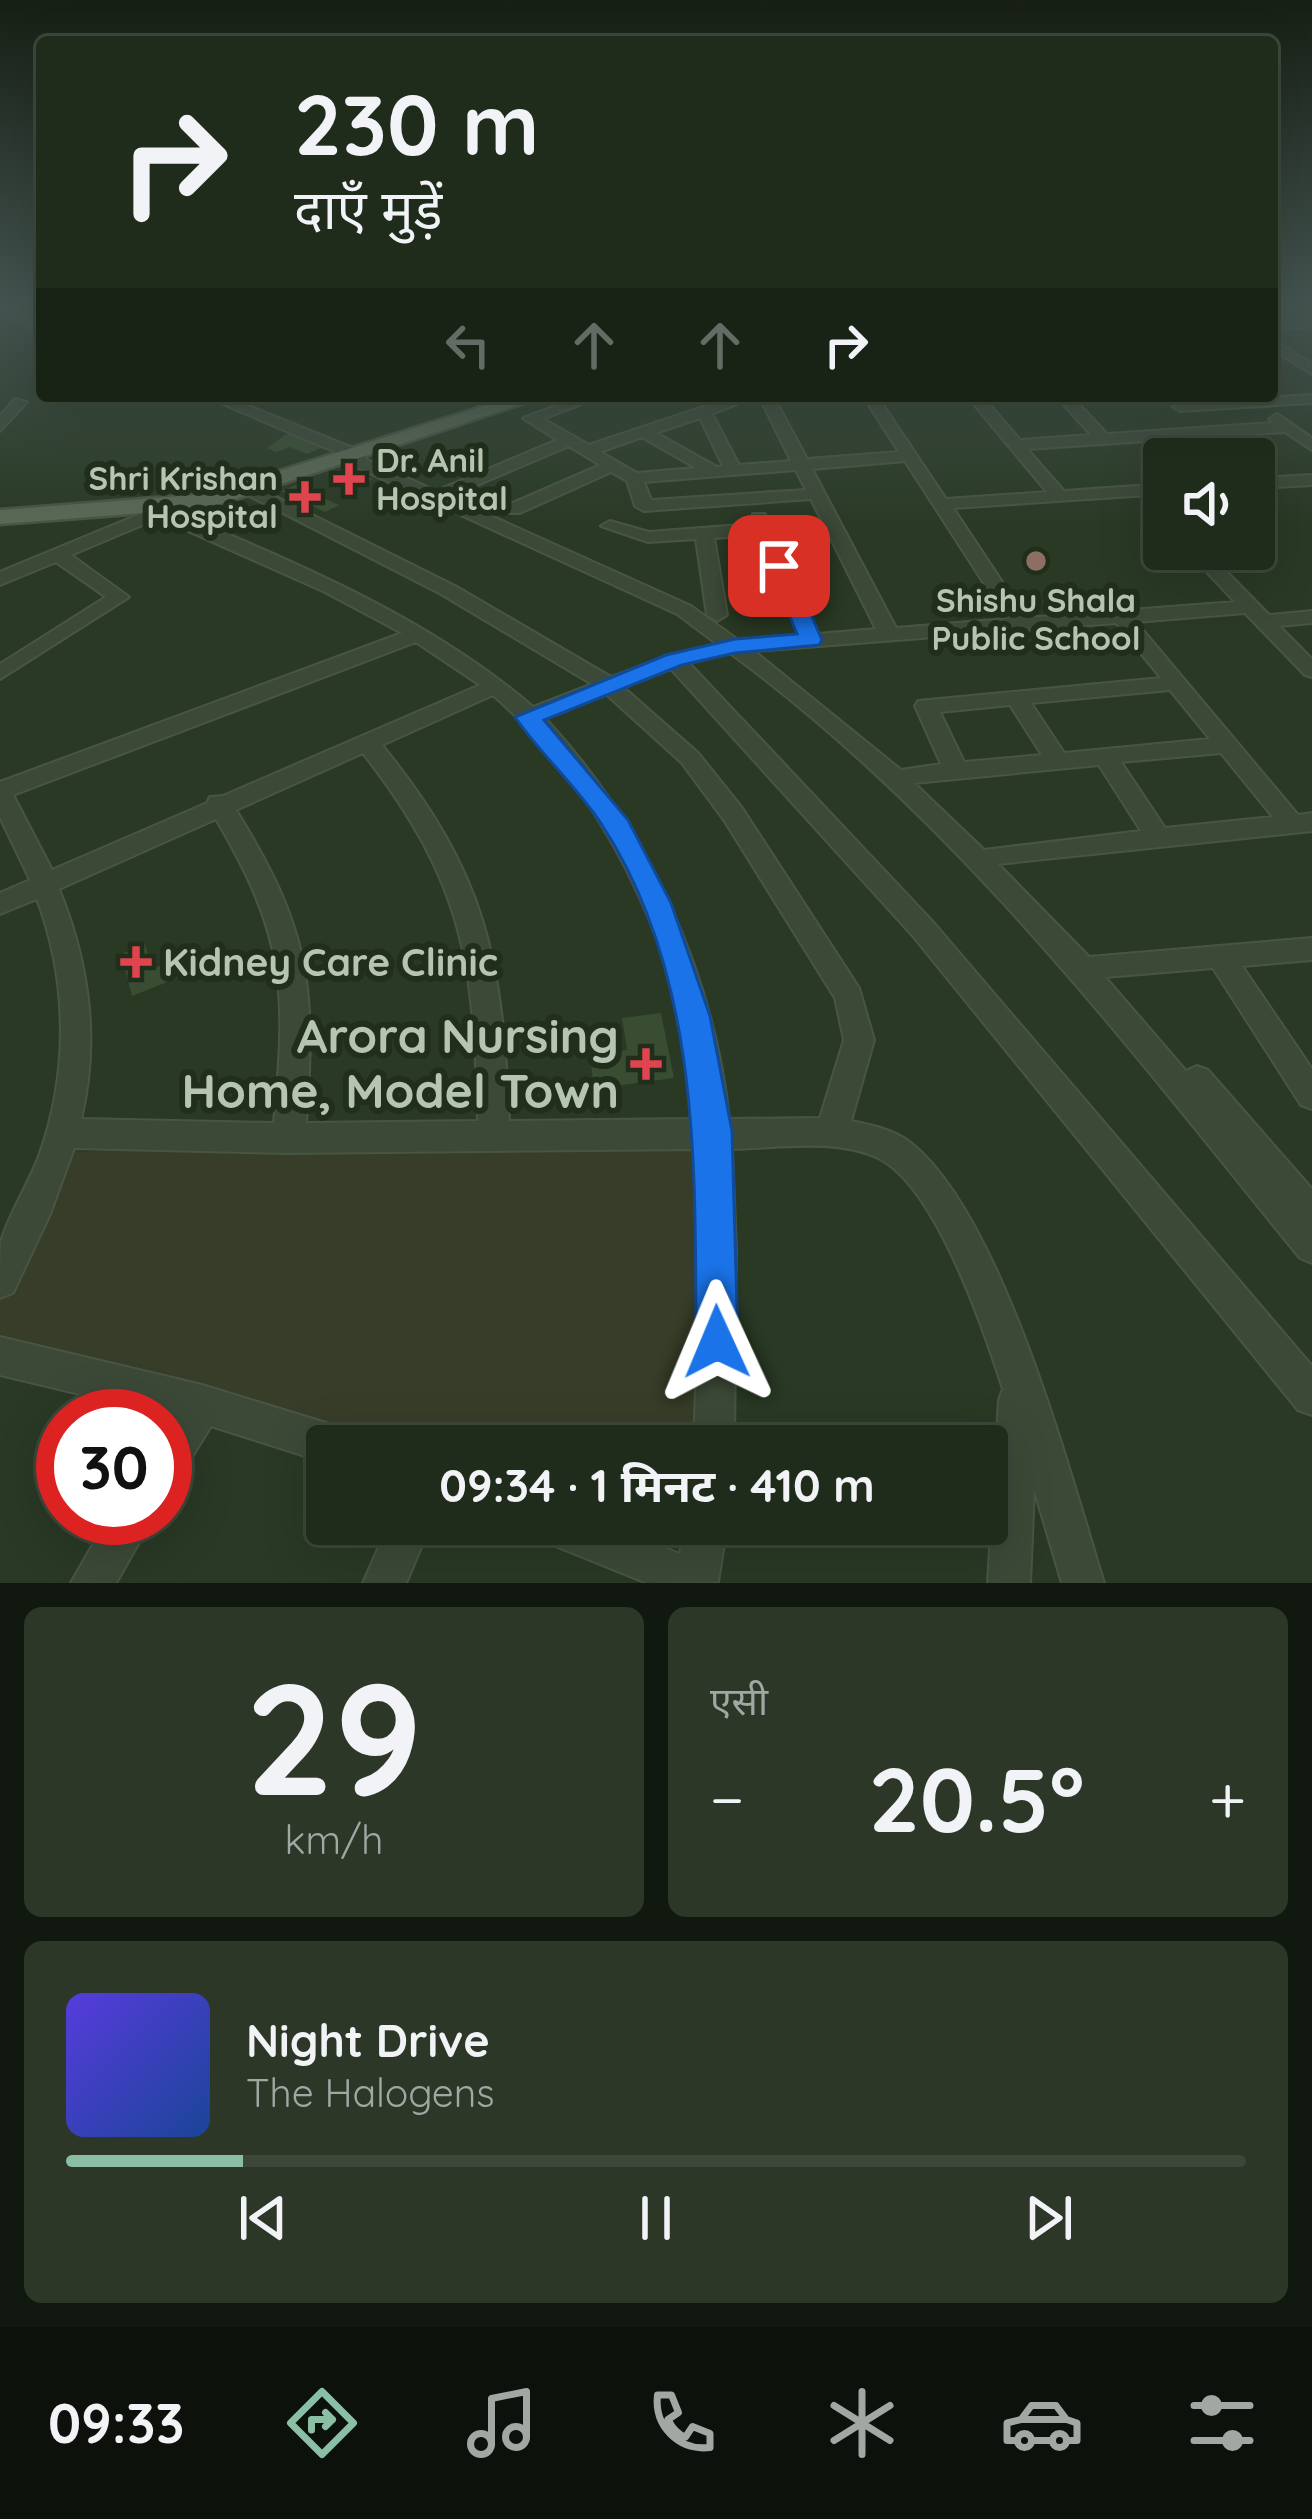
<!DOCTYPE html>
<html lang="hi">
<meta charset="utf-8">
<style>
body{margin:0;font-family:Quicksand,"Noto Sans Devanagari",sans-serif;background:#2c3728;color:#f1f3f6;height:100vh;display:flex;flex-direction:column;font-size:45px;white-space:nowrap}
*{box-sizing:border-box;margin:0}
p{font-size:39px;color:#a1a7a3}
.icon{flex:none;width:66px;height:66px;fill:none;stroke:currentColor;stroke-width:2;stroke-linecap:round;stroke-linejoin:round}
.map{position:relative;height:1583px;overflow:hidden}
.details{display:flex;flex-direction:column;gap:24px;padding:24px;background:#11180f;flex:1}
.details>*{flex:none}
.guide{position:absolute;left:36px;top:36px;width:1242px;height:366px;border-radius:12px;box-shadow:0 12px 48px #0002,0 0 0 3px #3c473a;background:#1f2b1b;color:#f1f3f6;overflow:hidden}
.buttons{position:absolute;left:1143px;top:438px;display:grid;gap:24px}
.buttons a{display:grid;place-items:center;width:132px;height:132px;border-radius:12px;background:#1f2b1b;box-shadow:0 12px 48px #0002,0 0 0 3px #3c473a;font-size:60px}
.speed{position:absolute;left:36px;top:1389px;display:flex;gap:24px;font-size:60px;font-weight:700;text-align:center}
.speed>*{display:grid;place-content:center;width:156px;height:156px;border-radius:50%;background:#1f2b1b;box-shadow:0 12px 48px #0002,0 0 0 3px #3c473a;line-height:1}
.speed .limit{border:18px solid #d22;background:#fff;color:#111}
.pin{position:absolute;display:grid;place-items:center;width:102px;height:102px;color:#fff;margin:-51px;border-radius:24px;box-shadow:0 6px 18px #0006}
.me{position:absolute;width:132px;margin:-66px;rotate:359deg;stroke-linejoin:round;filter:drop-shadow(0 0 9px #0008)}
.turn{display:flex;align-items:center;gap:42px;height:252px;padding:0 60px;font-size:54px}
.turn .icon{width:156px;height:156px;stroke-width:2.5}
.turn b{display:block;font-size:84px;line-height:102px}
.lanes{display:flex;align-items:center;height:114px;padding:0 60px;background:#0003;justify-content:center;gap:60px;direction:ltr}
.lanes .off{opacity:.35}
.big{font-size:90px;font-weight:700;line-height:1.1}
.details .card{flex:1;display:flex;flex-direction:column;justify-content:center;gap:18px;min-width:0;padding:0 42px;border-radius:18px;background:#2c3728}
.details .dial{align-items:center;gap:0}
.dial b{font-size:156px;line-height:1}
.song{display:flex;align-items:center;gap:36px}
.cover{width:144px;height:144px;border-radius:18px;background:linear-gradient(135deg,hsl(250 70% 55%),hsl(220 70% 35%))}
.played{height:12px;border-radius:6px;background:linear-gradient(90deg,#8abfa5 15%,#3c473a 15%)}
.keys{display:flex;justify-content:space-around;direction:ltr}
.heat{display:flex;justify-content:space-between;align-items:center;font-size:66px;direction:ltr}
.details .tiles{flex:1;display:grid;gap:24px;grid-template-columns:1fr 1fr}
.card:last-child{grid-column:span 2}
.trip{position:absolute;left:306px;top:1425px;width:702px;height:120px;border-radius:12px;background:#1f2b1b;box-shadow:0 12px 48px #0002,0 0 0 3px #3c473a;font-weight:700;line-height:120px;text-align:center}
.dock{display:flex;height:192px;justify-content:space-around;align-items:center;background:#0c110b;color:#a1a7a3}
.dock .icon{width:84px;height:84px}
.dock .current{color:#8abfa5}
.dock b{font-size:54px;color:#f1f3f6}
.map>svg:first-child{display:block}
.green{fill:#373d28}
.building{fill:#394d33}
.lines{fill:none;stroke-linecap:round;stroke-linejoin:round}
.minor-casing{stroke:#485543;stroke-width:4}
.major-casing{stroke:#485543;stroke-width:5}
.minor{fill:#3c4937;fill-rule:evenodd}
.major{fill:#5a6955;fill-rule:evenodd}
.route{fill:#1a73e8;stroke:#114b97;stroke-width:3}
.health-dot{fill:#e0444e;stroke:#212e1c;stroke-width:4.5}
.education-dot{fill:#8d6e63;stroke:#212e1c;stroke-width:4.5}
.labels{text-anchor:middle;stroke-width:12;stroke-linejoin:round;paint-order:stroke}
.far-poi-label{font-size:33px;font-weight:bold;fill:#b6c5b2;stroke:#212e1c;text-anchor:start}
.poi-label{font-size:39px;font-weight:bold;fill:#b6c5b2;stroke:#212e1c;text-anchor:start}
.near-poi-label{font-size:48px;font-weight:bold;fill:#b6c5b2;stroke:#212e1c;text-anchor:end}
</style>
<div class="map">
<svg width="1312" height="1583" viewBox="0 0 1312 1583">
<rect width="100%" height="100%" fill="#293924"/>
<path class="green" d="M698 1136V1446H378L0 1356V1268L57 1152Z"/>
<g class="building">
<path d="M289 432 323 447 307 454 290 447 276 452 267 448Z"/>
<path d="M352 470 373 479 355 488 334 479Z"/>
<path d="M296 485 339 505 325 512 281 491Z"/>
<path d="M145 944 152 969 189 954 195 971 132 996 121 954Z"/>
<path d="M661 1013 674 1078 594 1089 590 1055 627 1050 622 1018Z"/>
</g>
<g class="lines">
<g class="minor-casing">
<g id="minor">
<path d="M0 305 42 322V331L0 314Z"/>
<path d="M1312 319V327L1272 329V321Z"/>
<path d="M1272 339 1312 364V374L1272 349Z"/>
<path d="M1312 395V403L1180 411 1173 407 1180 403Z"/>
<path d="M204 396H224L363 452 367 460 436 491 557 440 523 418 581 396H602L543 419 589 445 736 396H757L712 414 739 465 791 461 759 396H773L807 459 899 452 863 396H877L946 499 1047 492 967 396H982L1020 440 1091 435 1056 396H1071L1107 434 1273 423 1269 419 1277 414 1312 438V450L1285 432 1027 449 1064 491 1164 484V494L953 508 1026 618 1235 602 1185 549H1204L1269 615 1312 611V623L1279 626 1312 659V677L1305 675 1245 613 1136 622 1298 815 1312 813V831L998 864 1089 957 1312 938V960L1242 966 1312 1069V1109L1301 1105 1213 968 1105 977 1186 1071 1197 1066 1208 1070 1312 1189V1263L1300 1258C1125 1043 956 819 730 653L689 663 932 921 1312 1366V1415L1298 1410 913 936 671 669 623 687 698 753 742 808 859 988 874 1040 851 1121C871 1125 895 1130 911 1143 1002 1216 1069 1470 1104 1583H1062L1034 1489 1030 1583H988L999 1400 1003 1389C984 1330 936 1186 878 1158 836 1138 776 1148 732 1149L736 1249 734 1446H694L701 1249 699 1149 289 1153 74 1148 50 1214 13 1293 0 1298C0 1281 0 1258 1 1242 7 1218 29 1183 39 1156 69 1073 68 981 37 899L0 914V893L30 880 0 817V782L402 633 325 592 159 518 71 555 129 597 0 679V664L106 597 56 562 0 585V572L174 500 183 505 174 511C300 565 428 617 533 707L592 684 441 594 240 491 238 487 246 482 455 586 611 677 667 656 717 644 677 614 354 466 350 458ZM700 418 723 466 717 467 656 433ZM642 437 696 468 637 473 600 452ZM569 446 600 465 508 505V513H520L611 472 627 481 635 506 644 511 811 499 876 629 818 634 765 514H753V524L649 532 610 521 601 526 648 542 696 539 707 615 717 621 727 615 714 538 757 535 799 635 738 640 691 606 449 497ZM905 461 1007 619 896 628 812 469ZM796 470 806 490 651 500 644 482ZM1116 623 1161 678 918 701 915 706 941 764 901 770 754 651ZM416 642 480 685 223 796 210 797 207 803 52 870 13 795ZM1170 690 1210 739 1064 753 1031 703ZM606 694 682 763 724 820 835 998 844 1040 820 1118 729 1119C713 969 646 828 545 718ZM493 695C612 800 684 959 697 1119L509 1121C502 957 487 875 382 745ZM1010 705 1042 755 964 762 940 712ZM363 753C464 883 474 961 478 1121L306 1123C316 984 310 930 236 810ZM1221 753 1273 817 1165 828 1121 762ZM1099 765 1141 831 984 850 914 783ZM216 819C285 936 287 990 274 1123L81 1119C100 1040 89 963 59 889Z"/>
<path d="M15 399 27 402 0 431V416Z"/>
<path d="M1312 475V485L1254 488V478Z"/>
<path d="M0 1337 202 1385 336 1426 350 1432 356 1446H327V1463L211 1426 179 1478 165 1484V1427L172 1416 0 1375Z"/>
<path d="M108 1518H153L116 1583H71Z"/>
<path d="M389 1524H431L406 1583H363Z"/>
<path d="M532 1524H605L680 1554 685 1524H727L718 1582 647 1583 538 1539Z"/>
</g>
</g>
<g class="major-casing">
<path id="major" d="M515 396H545L209 508 0 524V510L207 494Z"/>
</g>
<use href="#minor" class="minor"/>
<use href="#major" class="major"/>
</g>
<linearGradient id="sky" x2="0" y2="1"><stop stop-color="#171f14"/><stop offset="0.58" stop-color="#435450"/><stop offset="1" stop-color="#435450" stop-opacity="0"/></linearGradient>
<rect width="1312" height="526" fill="url(#sky)"/>
<path class="route" d="M772 561 790 566 822 640 819 645 735 653 682 665 544 720 628 820 671 903 710 1016 732 1131 738 1342 732 1357 717 1363 702 1357 696 1342C695 1168 701 977 602 825 577 786 541 755 515 717L666 655 735 639 797 634 769 566Z"/>
<g class="health-dot">
<path d="M343 461h12v12h12v12h-12v12h-12v-12h-12v-12h12z"/>
<path d="M299 479h12v12h12v12h-12v12h-12v-12h-12v-12h12z"/>
<path d="M130 944h12v12h12v12h-12v12h-12v-12h-12v-12h12z"/>
<path d="M640 1046h12v12h12v12h-12v12h-12v-12h-12v-12h12z"/>
</g>
<circle class="education-dot" cx="1036" cy="561" r="12"/>
<g class="labels">
<g class="far-poi-label">
<text x="376" y="472">Dr. Anil<tspan x="376" dy="38">Hospital</tspan></text>
<text x="278" y="490" text-anchor="end">Shri Krishan<tspan x="278" dy="38">Hospital</tspan></text>
<text x="1036" y="612" text-anchor="middle">Shishu Shala<tspan x="1036" dy="38">Public School</tspan></text>
</g>
<g class="poi-label">
<text x="163" y="976">Kidney Care Clinic</text>
</g>
<g class="near-poi-label">
<text x="619" y="1053">Arora Nursing<tspan x="619" dy="55">Home, Model Town</tspan></text>
</g>
</g>
</svg>
<div class="buttons">
<a><svg class="icon" aria-label="sound" viewBox="0 0 24 24"><path d="M4 9h4l5-4v14l-5-4H4zM17 9q2 3 0 6"/></svg></a>
</div>
<div class="speed"><div class="limit">30</div></div>
<div class="pin" style="left:779px;top:566px;background:#d93025"><svg class="icon" aria-label="arrive" viewBox="0 0 24 24"><path d="M6 21V4h12l-3 4 3 4H6"/></svg></div>
<svg class="me" style="left:717px;top:1342px" viewBox="-20 -20 40 40"><path d="M0-17L14 15 0 8-14 15z" fill="#1a73e8" stroke="#fff" stroke-width="4"/></svg>
<div class="trip">09:34 · 1 मिनट · 410 m</div>
<div class="guide">
<div class="turn"><svg class="icon" aria-label="right" viewBox="0 0 24 24"><path d="M7 20v-9h11M14 6l5 5-5 5"/></svg><div><b>230 m</b>दाएँ मुड़ें</div></div>
<div class="lanes"><svg class="icon off" aria-label="left" viewBox="0 0 24 24"><path d="M17 20v-9H6M10 6l-5 5 5 5"/></svg><svg class="icon off" aria-label="ahead" viewBox="0 0 24 24"><path d="M12 20V5M6 11l6-6 6 6"/></svg><svg class="icon off" aria-label="ahead" viewBox="0 0 24 24"><path d="M12 20V5M6 11l6-6 6 6"/></svg><svg class="icon" aria-label="right" viewBox="0 0 24 24"><path d="M7 20v-9h11M14 6l5 5-5 5"/></svg></div>
</div>
</div>
<section class="details">
<div class="tiles">
<div class="card dial"><b>29</b><p>km/h</p></div>
<div class="card"><p>एसी</p>
<div class="heat"><a>−</a><b class="big">20.5°</b><a>+</a></div>
</div>
<div class="card">
<div class="song"><i class="cover"></i><div><b>Night Drive</b><p>The Halogens</p></div></div>
<div class="played"></div>
<div class="keys"><svg class="icon" aria-label="previous" viewBox="0 0 24 24"><path d="M18 5L8 12l10 7zM5 5v14"/></svg><svg class="icon" aria-label="pause" viewBox="0 0 24 24"><path d="M8 5v14M16 5v14"/></svg><svg class="icon" aria-label="next" viewBox="0 0 24 24"><path d="M6 5l10 7-10 7zM19 5v14"/></svg></div>
</div>
</div>
</section>
<nav class="dock">
<b>09:33</b>
<svg class="icon current" aria-label="directions" viewBox="0 0 24 24"><path d="M12 3l9 9-9 9-9-9zM9 14v-3h6M13 9l2 2-2 2"/></svg>
<svg class="icon" aria-label="music" viewBox="0 0 24 24"><path d="M9 18V5l10-2v13"/><circle cx="6" cy="18" r="3"/><circle cx="16" cy="16" r="3"/></svg>
<svg class="icon" aria-label="phone" viewBox="0 0 24 24"><path d="M5 4h4l2 5-3 2q2 4 5 5l2-3 5 2v4C11 20 4 13 5 4z"/></svg>
<svg class="icon" aria-label="climate" viewBox="0 0 24 24"><path d="M12 3v18M4 7l16 10M4 17L20 7"/></svg>
<svg class="icon" aria-label="car" viewBox="0 0 24 24"><path d="M5 17H2v-5l4-1 3-4h7l3 4 3 1v5h-3M9 17h6M6 11h13"/><circle cx="7" cy="17" r="2"/><circle cx="17" cy="17" r="2"/></svg>
<svg class="icon" aria-label="filters" viewBox="0 0 24 24"><path d="M4 7h16M4 17h16"/><circle cx="9" cy="7" r="2"/><circle cx="15" cy="17" r="2"/></svg>
</nav>
